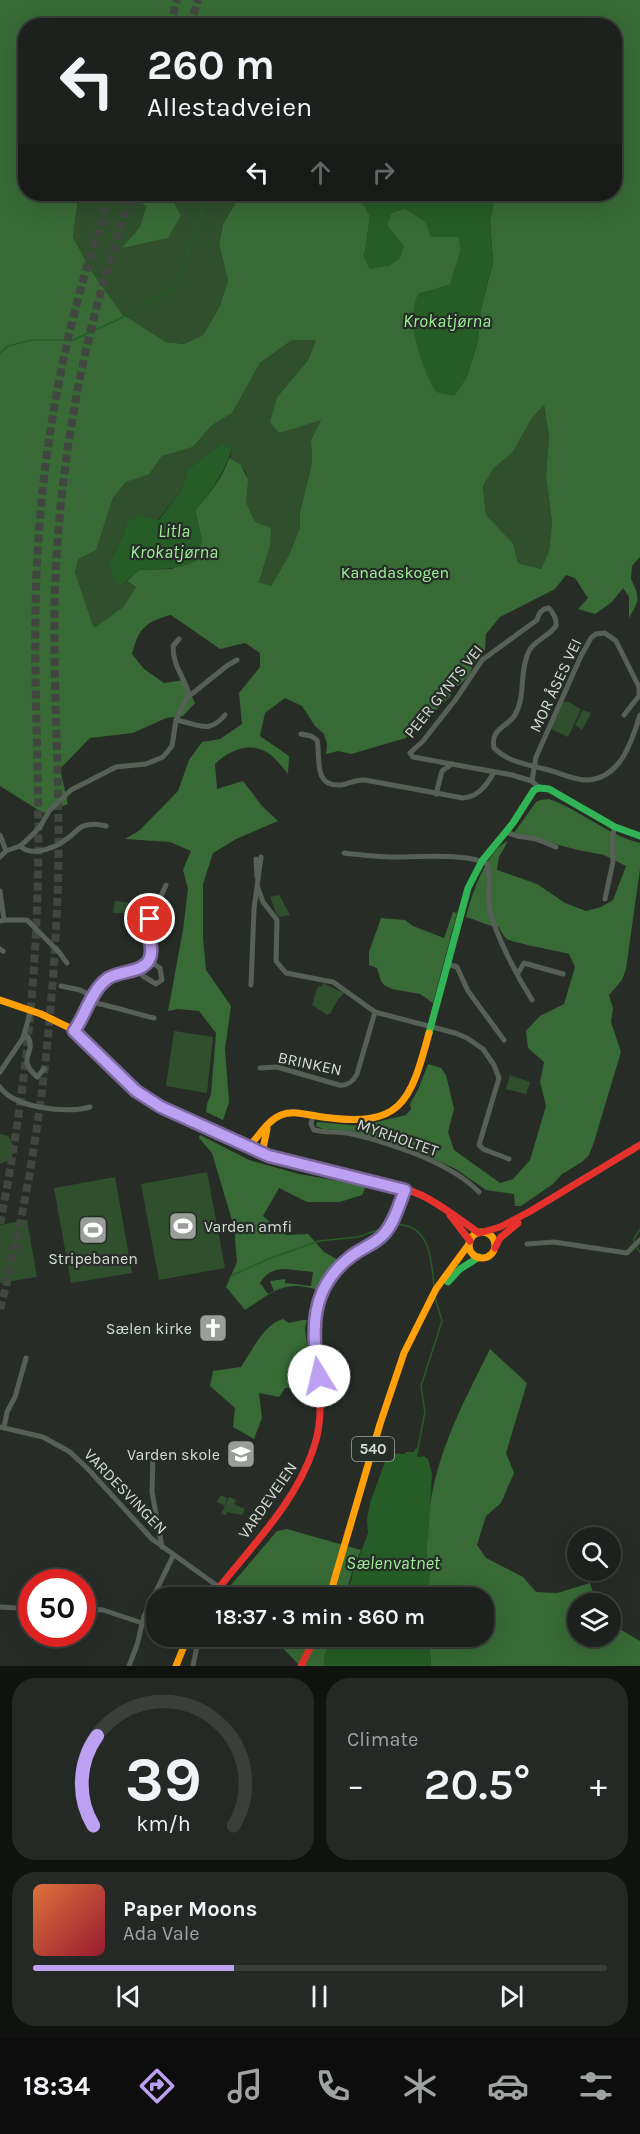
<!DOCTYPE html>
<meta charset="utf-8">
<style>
body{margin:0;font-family:Karla,sans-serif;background:#252926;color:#f1f3f6;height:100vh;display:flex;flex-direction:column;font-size:22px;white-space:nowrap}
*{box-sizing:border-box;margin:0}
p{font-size:20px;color:#a0a3a4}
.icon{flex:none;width:33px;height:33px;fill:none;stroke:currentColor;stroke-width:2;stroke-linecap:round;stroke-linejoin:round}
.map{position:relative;height:1666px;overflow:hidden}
.details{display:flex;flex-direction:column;gap:12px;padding:12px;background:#101210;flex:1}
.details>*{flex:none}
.hud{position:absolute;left:18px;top:18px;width:604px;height:183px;border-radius:24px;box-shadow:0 6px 24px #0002,0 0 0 2px #3b3e3b;background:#1d211d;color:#f1f3f6;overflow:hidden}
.fabs{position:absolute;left:567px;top:1527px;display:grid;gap:12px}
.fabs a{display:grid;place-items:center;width:54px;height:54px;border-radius:50%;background:#1d211d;box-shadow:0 6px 24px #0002,0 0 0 2px #3b3e3b;font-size:30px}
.speed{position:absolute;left:18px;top:1569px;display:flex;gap:12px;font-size:30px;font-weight:700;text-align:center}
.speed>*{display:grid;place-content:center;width:78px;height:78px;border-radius:50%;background:#1d211d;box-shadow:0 6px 24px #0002,0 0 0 2px #3b3e3b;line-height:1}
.speed .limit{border:9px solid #d22;background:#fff;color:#111}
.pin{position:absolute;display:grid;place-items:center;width:51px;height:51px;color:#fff;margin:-26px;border:3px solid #fff;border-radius:50%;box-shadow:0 2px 6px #0007}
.me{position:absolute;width:66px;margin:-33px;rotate:351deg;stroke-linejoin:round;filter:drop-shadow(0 0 4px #0008)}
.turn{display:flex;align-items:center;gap:21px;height:126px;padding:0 30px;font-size:27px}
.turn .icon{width:78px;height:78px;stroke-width:2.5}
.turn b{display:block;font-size:42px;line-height:51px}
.lanes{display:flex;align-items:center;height:57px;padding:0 30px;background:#0003;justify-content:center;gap:30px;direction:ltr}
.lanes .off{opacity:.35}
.big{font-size:45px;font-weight:600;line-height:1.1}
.details .card{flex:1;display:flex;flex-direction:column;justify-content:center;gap:9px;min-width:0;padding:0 21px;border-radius:24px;background:#252926}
.details .dial{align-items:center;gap:0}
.dial svg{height:156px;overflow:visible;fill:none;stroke:#3b3e3b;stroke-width:7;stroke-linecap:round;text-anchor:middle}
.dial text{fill:#f1f3f6;stroke:none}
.song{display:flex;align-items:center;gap:18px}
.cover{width:72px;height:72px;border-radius:9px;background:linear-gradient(135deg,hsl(20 70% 55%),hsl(350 70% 35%))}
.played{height:6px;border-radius:3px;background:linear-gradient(90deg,#bca0f2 35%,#3b3e3b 35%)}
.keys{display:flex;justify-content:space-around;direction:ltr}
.heat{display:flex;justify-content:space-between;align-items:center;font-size:33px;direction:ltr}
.details .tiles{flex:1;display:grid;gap:12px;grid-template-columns:1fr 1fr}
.card:last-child{grid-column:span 2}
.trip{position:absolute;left:146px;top:1587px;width:348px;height:60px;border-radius:24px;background:#1d211d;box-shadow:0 6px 24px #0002,0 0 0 2px #3b3e3b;font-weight:600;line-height:60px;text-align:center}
.tabs{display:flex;height:96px;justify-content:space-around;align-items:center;background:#0c0d0c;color:#a0a3a4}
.tabs .icon{width:42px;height:42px}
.tabs .on{color:#bca0f2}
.tabs b{font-size:27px;color:#f1f3f6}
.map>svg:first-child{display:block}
.green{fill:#2f4f2d}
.forest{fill:#376a35;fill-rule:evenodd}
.water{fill:#265c25}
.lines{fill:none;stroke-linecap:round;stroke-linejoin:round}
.stream{stroke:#265c25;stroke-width:1.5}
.primary-tunnel{stroke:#414641;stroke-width:8;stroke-dasharray:8 4;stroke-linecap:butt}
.street{stroke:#576057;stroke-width:5}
.fast{stroke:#30b455;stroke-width:7}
.slow{stroke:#ff9f0a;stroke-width:7}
.jam{stroke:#e5322d;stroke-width:7}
.route-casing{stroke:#7a689d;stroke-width:15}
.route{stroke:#bca0f2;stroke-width:10}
.labels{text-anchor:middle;stroke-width:4.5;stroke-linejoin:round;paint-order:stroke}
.shield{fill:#262d26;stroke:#a2a7a1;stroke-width:1.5}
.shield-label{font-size:15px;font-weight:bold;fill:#d7dbd6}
.park-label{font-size:16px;fill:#a0f19b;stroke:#262d26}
.street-label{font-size:16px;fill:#d7dbd6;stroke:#262d26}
.poi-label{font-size:16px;fill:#d7dbd6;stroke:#262d26;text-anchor:end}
.water-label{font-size:18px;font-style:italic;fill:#9eef99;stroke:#262d26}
</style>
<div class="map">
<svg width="640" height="1666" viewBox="0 0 640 1666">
<rect width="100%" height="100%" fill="#272c27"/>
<g class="green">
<path d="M74 194H133L146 207 140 227 123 248 181 215 169 194H241L223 224 219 245 228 280 220 306 203 335 184 344 166 342 122 314 90 269 73 237 78 198Z"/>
<path d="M292 340H316L308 360 277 397 271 422 321 420 311 440 312 463 300 512V528L289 555 271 586 259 582 270 546C262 533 250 519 246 504 241 483 259 475 230 459L232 449 187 471 181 491 158 520 127 522 122 538 109 565 123 584 127 581 136 587 123 607 94 628 75 572 77 559 96 549 113 498 126 482 149 473 162 456 193 447 211 426 232 413 260 363Z"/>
<path d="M544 405 549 437 546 476 552 522 549 551 541 569 518 563 513 543 486 515 483 486 494 468 513 452 532 418Z"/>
<path d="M563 702H569L581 709 568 737 551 729Z"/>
<path d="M583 710 591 713 582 730 575 725Z"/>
<path d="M278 895 280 896 290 915 280 917 276 913 270 897Z"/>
<path d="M115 901 129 903 128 913H113Z"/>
<path d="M323 983 344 993 337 1001 330 1014 327 1015 312 1005 317 989 319 986 321 987Z"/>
<path d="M174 1031 213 1037 207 1093 166 1086Z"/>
<path d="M510 1075 530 1082 526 1094 506 1089Z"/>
<path d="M0 1134 8 1136 15 1148 11 1160 0 1164Z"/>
<path d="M207 1172 225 1268 159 1280 141 1184Z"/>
<path d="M115 1177 132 1273 71 1283 54 1188Z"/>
<path d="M27 1220 37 1277 0 1283V1225Z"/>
<path d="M221 1495 227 1498 225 1505 229 1497 236 1500 234 1504 245 1509 242 1515 227 1512 226 1515 221 1514 225 1506 217 1502Z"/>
</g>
<g class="forest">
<path d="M0 0H640V557L632 566 631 579C640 598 640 599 629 618V597L623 588 612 602 595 614 578 609 588 598 575 578 566 575 555 589 500 617 486 634 485 650C469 663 474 679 452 689L450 697 406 738 351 754 338 751 326 754 327 744 324 734 315 726 302 706 285 698 265 713 260 736 289 756 288 774C283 768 278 761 272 756 253 740 231 749 215 764L217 789 243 781 262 806 278 821 236 839 213 853 203 884V938L206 970 231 1006 225 1049 229 1102 223 1120 206 1112 207 1104 211 1094 216 1033 199 1011 178 1009 168 1011 183 930 188 889 183 870 191 851 170 842 125 839 140 830 178 791 189 760 202 742 220 739 242 724 239 693 260 667V653L245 643 220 649 171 615C145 622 139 628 132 654L144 669 164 683 184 680 195 703 183 716 166 718 133 733 90 738 60 769 68 804 43 813 0 786ZM26 26H615V194H487L494 200 490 221 493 263 481 308 478 341 466 379 418 294 450 285 461 250 459 237 425 221 404 208 391 213 387 225 403 246 364 258 370 216 363 203 377 194H241L223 224 219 245 228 280 220 306 203 335 184 344 166 342 122 314 90 269 73 237 78 198 74 194H26ZM292 340H316L308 360 277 397 270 422 279 433 321 420 311 440 312 463 300 512V528L289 555 271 586 259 582 270 546 271 528 255 522 246 503 248 480 241 465 229 458C223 478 209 494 195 510L202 540 172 569 139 570 127 581 136 587 123 607 94 628 75 572 78 559 96 550 113 498 126 482 149 474 162 456 193 447 211 426 232 413 260 363ZM544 405 549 437 546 476 552 522 549 551 541 569 518 563 513 543 486 515 483 486 494 468 513 452 532 418Z"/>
<path d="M133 194H169L181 215 168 238 122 248 140 227 146 207Z"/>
<path d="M549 799C581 810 607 835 640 843V869L626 969 622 980 609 995 613 1008 611 1022 621 1052 594 1142 589 1155 582 1162 562 1174 553 1184 521 1206H515L514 1194 486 1190 456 1169 416 1151 352 1131 324 1129 316 1126 317 1122 360 1126 406 1115 411 1109 410 1104 418 1090 428 1064 441 1068 446 1075 454 1109 448 1132 454 1150 500 1183 513 1179 530 1160 546 1106 540 1082 544 1062 528 1048 526 1031 540 1016 564 1004 575 967 569 954C559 951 512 943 507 939 503 936 501 931 499 927 486 926 478 920 466 917 471 896 487 849 508 841L499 857 497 870 537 884 565 903 586 911 601 907 613 900 626 866 604 855 578 850 514 833 536 802 540 800Z"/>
<path d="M453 912 457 913 433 1003 420 994 392 989 384 985 381 981 377 968 369 965V952L381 918 405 920 413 926 444 938Z"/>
<path d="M200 1135 249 1160 299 1174 366 1186 362 1195 340 1202H307L279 1188 263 1216 286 1235 308 1234 324 1252 338 1260 325 1276 318 1290C284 1279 273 1292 245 1310L226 1287 237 1262 234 1227 212 1153 199 1138ZM286 1269 313 1272 311 1286 285 1283V1279L270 1281 274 1291 268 1294 260 1283C267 1272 274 1269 286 1269Z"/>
<path d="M283 1319 289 1323 302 1320H307L305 1329 313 1386 285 1388 279 1397 259 1393 262 1418 254 1439 233 1427 235 1408 210 1386 213 1371 241 1367C251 1352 264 1324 283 1319Z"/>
<path d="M490 1349 527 1383 506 1453 514 1473 501 1503 486 1516 477 1545 486 1558 523 1577 536 1592 557 1593 590 1583 596 1603 578 1604V1636H610L611 1624 640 1641V1666H431L429 1637 483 1636V1598L428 1597 430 1561 427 1559 426 1543 428 1539C427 1470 460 1409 490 1349Z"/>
<path d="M287 1529 361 1550 352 1572 345 1597H226V1591L277 1531Z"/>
<path d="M272 1637H333L325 1655 324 1666H300Z"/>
</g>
<g class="water">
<path d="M377 194H487L494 200 490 221 493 263 481 308 478 341 466 379 454 396 436 392C421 367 405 321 418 294L450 285 461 250 459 237H431L425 221 404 208 391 213 387 225 404 246 400 258 389 266 370 269 364 258 370 216 363 203Z"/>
<path d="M222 444 232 449C224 473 212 491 195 510L202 540 198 560C179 570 161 569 139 570L123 584H117L109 565 122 538 127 522 137 516 159 520 181 491 187 471Z"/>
<path d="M416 1448 419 1449 417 1457 424 1456 428 1459 432 1474 428 1539 426 1543 427 1559 431 1561 428 1597H345L352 1578 354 1560H358L368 1533 367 1519 370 1503 388 1453 404 1454 406 1452H414Z"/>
<path d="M333 1637H429L431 1666H324L325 1655Z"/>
</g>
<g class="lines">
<g class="stream">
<path d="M331 194 363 203"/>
<path d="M0 353 8 346 32 340H73L115 321 173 290 183 270 203 207 223 194"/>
<path d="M393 1225C430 1221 432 1261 434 1287"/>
<path d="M634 1244V1239L640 1229"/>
<path d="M637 1248 640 1252"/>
<path d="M231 1276 268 1259 319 1241 358 1237 386 1227"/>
<path d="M418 1448 425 1412 421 1386 442 1321 435 1297"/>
</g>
<g class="primary-tunnel">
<path d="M170 26 177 0"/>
<path d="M190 26 198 0"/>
<path d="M0 1224C23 1108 36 989 38 871 40 776 33 682 36 588 40 454 65 320 111 194"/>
<path d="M0 1309C37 1171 53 1026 58 883 61 784 52 686 55 588 60 453 86 320 132 194"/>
</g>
<g class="street">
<path d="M188 697 228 665 237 660"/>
<path d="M176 720C199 724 208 735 225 715"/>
<path d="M301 734 311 736 317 740C321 757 312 787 341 785 349 784 355 779 365 780L463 798C478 797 487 785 494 772"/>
<path d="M532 781 536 757 581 656 591 638 596 634 605 633 616 641 639 687V696L624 715"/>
<path d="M539 788 532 781 512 775 413 757 410 753 423 741 456 699 482 660 537 620C539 613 541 609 549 608 554 614 557 619 556 626 549 636 534 641 529 651 519 671 526 696 515 715 506 728 490 729 494 748 508 762 526 764 545 769 559 772 574 781 589 780 621 777 632 741 640 715"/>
<path d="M436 794 442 771 452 764"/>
<path d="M506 832 517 836 536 839 556 847"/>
<path d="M0 835 6 851"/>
<path d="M20 846C32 858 57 847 68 838 74 834 77 829 83 826 91 823 99 824 106 826"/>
<path d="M344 853C361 855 378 857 395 857 418 857 469 853 487 864 492 879 486 896 490 911 497 938 517 976 532 1000"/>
<path d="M0 857 6 851 20 846 27 840 40 827 49 811 71 790 116 767 146 764 163 757 172 746 176 720 189 694C183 674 173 667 173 646L179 639"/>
<path d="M256 859 257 877"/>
<path d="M258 888 263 902 277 920 276 961 286 973 333 982 375 1012 455 1033 467 1038 483 1049 494 1065 499 1078 479 1145 483 1149 509 1159"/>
<path d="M0 891 4 920 0 921"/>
<path d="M605 899 613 862 612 837 615 827"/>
<path d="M4 920H27L59 952 67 963"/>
<path d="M0 949 3 951"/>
<path d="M447 964 457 967 468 991 504 1040"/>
<path d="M518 973 524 963 563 974"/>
<path d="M143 976 156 984 162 980 160 968 148 960"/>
<path d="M251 985 254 909 261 857"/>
<path d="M61 986 80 990 94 997"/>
<path d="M91 1002C112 1006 133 1013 154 1018"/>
<path d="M74 1031 103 983 112 976 141 967 148 960 151 948 146 929 166 885"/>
<path d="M24 1035 28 1037C37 1054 15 1057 37 1077L44 1069"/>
<path d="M260 1068 277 1067 339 1085C348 1086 353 1082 357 1074L375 1012"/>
<path d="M0 1072 23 1038 31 1010"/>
<path d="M0 1087C14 1108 67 1114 90 1107"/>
<path d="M313 1115 311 1124 314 1130C327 1133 339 1131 352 1134 391 1143 451 1163 479 1192"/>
<path d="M527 1244 554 1242 627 1253 640 1240"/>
<path d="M0 1427 43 1437 70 1452 88 1469 152 1539 219 1587"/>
<path d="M4 1428 7 1412 15 1397 26 1358"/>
<path d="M153 1456 152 1492 162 1547"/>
<path d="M0 1607 32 1609"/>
<path d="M82 1609 103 1610 142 1623"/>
<path d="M129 1666 137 1645 144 1616 173 1556"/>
<path d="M193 1666 199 1636"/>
</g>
<g class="fast">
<path d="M429 1033 468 888 482 861 513 823 534 790 539 788 549 789 615 827 640 836"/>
<path d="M448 1282 460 1269 479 1257"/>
</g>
<g class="slow">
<path d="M0 1000 41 1014 70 1028 90 1043 130 1084 152 1102 231 1141 277 1158"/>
<path d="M248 1147C259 1137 266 1121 281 1115 294 1110 308 1115 322 1117 401 1128 410 1104 429 1033"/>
<path d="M262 1153 267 1129"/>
<circle cx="482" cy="1245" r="13"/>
<path d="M353 1255 378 1240 387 1230 405 1189"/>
<path d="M329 1598 380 1424 404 1353 436 1289 469 1244"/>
<path d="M176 1666 188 1636"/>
</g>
<g class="jam">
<path d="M277 1158C324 1172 375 1175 421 1195 442 1205 460 1220 479 1233"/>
<path d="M450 1215 470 1241"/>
<path d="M483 1232 500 1227 529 1212 640 1145"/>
<path d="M495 1248 500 1238 518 1223"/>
<path d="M211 1598C247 1550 295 1506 314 1447 338 1375 279 1316 353 1255"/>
<path d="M301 1666 316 1636"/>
</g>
</g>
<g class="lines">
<g class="route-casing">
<path id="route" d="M150 919C144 937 156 947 149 960 141 974 119 970 107 979 91 991 85 1016 74 1031L136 1091 161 1107 269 1156 405 1190C399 1204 394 1224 383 1235 374 1245 359 1249 349 1258 310 1289 311 1331 319 1376"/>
</g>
<use href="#route" class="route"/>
</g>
<defs>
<g id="stadium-square" transform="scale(1.5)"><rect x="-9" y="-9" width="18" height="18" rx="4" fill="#999e99" stroke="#262d26"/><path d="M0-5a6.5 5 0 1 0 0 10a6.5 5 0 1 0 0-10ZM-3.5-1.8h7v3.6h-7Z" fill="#fff"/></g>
<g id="church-square" transform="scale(1.5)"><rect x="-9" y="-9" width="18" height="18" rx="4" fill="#999e99" stroke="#262d26"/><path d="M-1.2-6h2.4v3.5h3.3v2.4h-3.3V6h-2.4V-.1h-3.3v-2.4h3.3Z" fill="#fff"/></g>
<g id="school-square" transform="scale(1.5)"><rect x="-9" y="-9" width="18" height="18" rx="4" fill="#999e99" stroke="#262d26"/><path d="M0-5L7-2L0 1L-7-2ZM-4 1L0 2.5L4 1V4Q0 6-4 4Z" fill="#fff"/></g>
</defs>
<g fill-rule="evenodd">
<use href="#stadium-square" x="183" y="1226"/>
<use href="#stadium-square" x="93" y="1230"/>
<use href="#church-square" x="213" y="1328"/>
<use href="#school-square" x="241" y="1454"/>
</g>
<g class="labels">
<rect class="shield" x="352" y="1437" width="42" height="24" rx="4.5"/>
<g class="shield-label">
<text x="373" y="1454">540</text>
</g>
<g class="park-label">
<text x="395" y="578">Kanadaskogen</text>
</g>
<g class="street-label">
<text transform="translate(555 685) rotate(-65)" y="6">MOR ÅSES VEI</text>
<text transform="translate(443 691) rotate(-51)" y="6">PEER GYNTS VEI</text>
<text transform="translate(310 1063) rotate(12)" y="6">BRINKEN</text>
<text transform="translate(398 1137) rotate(19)" y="6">MYRHOLTET</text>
<text transform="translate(126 1491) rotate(46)" y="6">VARDESVINGEN</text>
<text transform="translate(267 1500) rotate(-55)" y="6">VARDEVEIEN</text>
</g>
<g class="poi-label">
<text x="204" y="1232" text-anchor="start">Varden amfi</text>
<text x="93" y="1264" text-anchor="middle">Stripebanen</text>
<text x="192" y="1334">Sælen kirke</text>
<text x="220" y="1460">Varden skole</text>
</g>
<g class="water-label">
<text x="447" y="327">Krokatjørna</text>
<text x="174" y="537">Litla<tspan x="174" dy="21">Krokatjørna</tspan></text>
<text x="393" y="1569">Sælenvatnet</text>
</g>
</g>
</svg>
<div class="fabs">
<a><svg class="icon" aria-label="search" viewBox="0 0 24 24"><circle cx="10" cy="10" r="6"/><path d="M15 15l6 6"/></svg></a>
<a><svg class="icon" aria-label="layers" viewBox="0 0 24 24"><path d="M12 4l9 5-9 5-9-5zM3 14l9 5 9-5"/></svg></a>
</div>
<div class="speed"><div class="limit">50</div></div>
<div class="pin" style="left:150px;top:919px;background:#d93025"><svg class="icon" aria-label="arrive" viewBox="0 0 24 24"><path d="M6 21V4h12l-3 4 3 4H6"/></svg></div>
<svg class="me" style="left:319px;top:1376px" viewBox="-20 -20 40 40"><circle r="19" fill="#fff"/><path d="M0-13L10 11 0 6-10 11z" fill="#bca0f2"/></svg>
<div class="trip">18:37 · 3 min · 860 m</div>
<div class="hud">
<div class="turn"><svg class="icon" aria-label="left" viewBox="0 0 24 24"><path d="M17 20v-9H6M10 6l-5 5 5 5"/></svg><div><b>260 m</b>Allestadveien</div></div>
<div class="lanes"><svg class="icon" aria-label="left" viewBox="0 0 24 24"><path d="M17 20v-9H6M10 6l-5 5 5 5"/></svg><svg class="icon off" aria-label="ahead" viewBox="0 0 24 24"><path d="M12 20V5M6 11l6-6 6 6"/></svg><svg class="icon off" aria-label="right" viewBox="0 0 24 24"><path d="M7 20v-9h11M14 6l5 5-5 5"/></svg></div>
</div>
</div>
<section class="details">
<div class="tiles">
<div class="card dial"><svg viewBox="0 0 100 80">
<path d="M14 69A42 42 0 1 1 86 69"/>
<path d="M14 69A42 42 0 0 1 16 23" stroke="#bca0f2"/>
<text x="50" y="56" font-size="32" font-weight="700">39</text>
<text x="50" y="72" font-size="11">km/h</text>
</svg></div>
<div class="card"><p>Climate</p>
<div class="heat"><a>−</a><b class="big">20.5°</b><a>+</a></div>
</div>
<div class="card">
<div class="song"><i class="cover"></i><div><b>Paper Moons</b><p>Ada Vale</p></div></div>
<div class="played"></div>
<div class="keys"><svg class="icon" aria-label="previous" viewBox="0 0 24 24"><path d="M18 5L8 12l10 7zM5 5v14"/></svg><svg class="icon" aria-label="pause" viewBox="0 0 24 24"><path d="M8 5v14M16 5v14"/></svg><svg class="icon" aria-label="next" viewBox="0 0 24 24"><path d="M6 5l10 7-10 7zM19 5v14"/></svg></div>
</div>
</div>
</section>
<nav class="tabs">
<b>18:34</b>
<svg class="icon on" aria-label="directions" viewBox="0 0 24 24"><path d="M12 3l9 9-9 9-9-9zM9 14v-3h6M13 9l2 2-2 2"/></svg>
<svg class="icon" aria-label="music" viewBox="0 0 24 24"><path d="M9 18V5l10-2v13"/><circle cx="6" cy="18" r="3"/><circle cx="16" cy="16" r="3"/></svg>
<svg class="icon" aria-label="phone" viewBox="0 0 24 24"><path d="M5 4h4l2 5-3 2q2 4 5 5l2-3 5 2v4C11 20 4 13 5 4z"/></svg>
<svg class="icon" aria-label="climate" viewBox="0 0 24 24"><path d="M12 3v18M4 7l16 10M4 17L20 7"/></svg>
<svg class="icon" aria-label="car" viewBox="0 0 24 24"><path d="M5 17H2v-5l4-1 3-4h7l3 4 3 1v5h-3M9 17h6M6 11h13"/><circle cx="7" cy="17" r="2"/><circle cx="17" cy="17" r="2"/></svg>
<svg class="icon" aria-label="filters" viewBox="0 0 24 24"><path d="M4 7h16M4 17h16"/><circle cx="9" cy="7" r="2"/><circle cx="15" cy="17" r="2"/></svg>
</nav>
